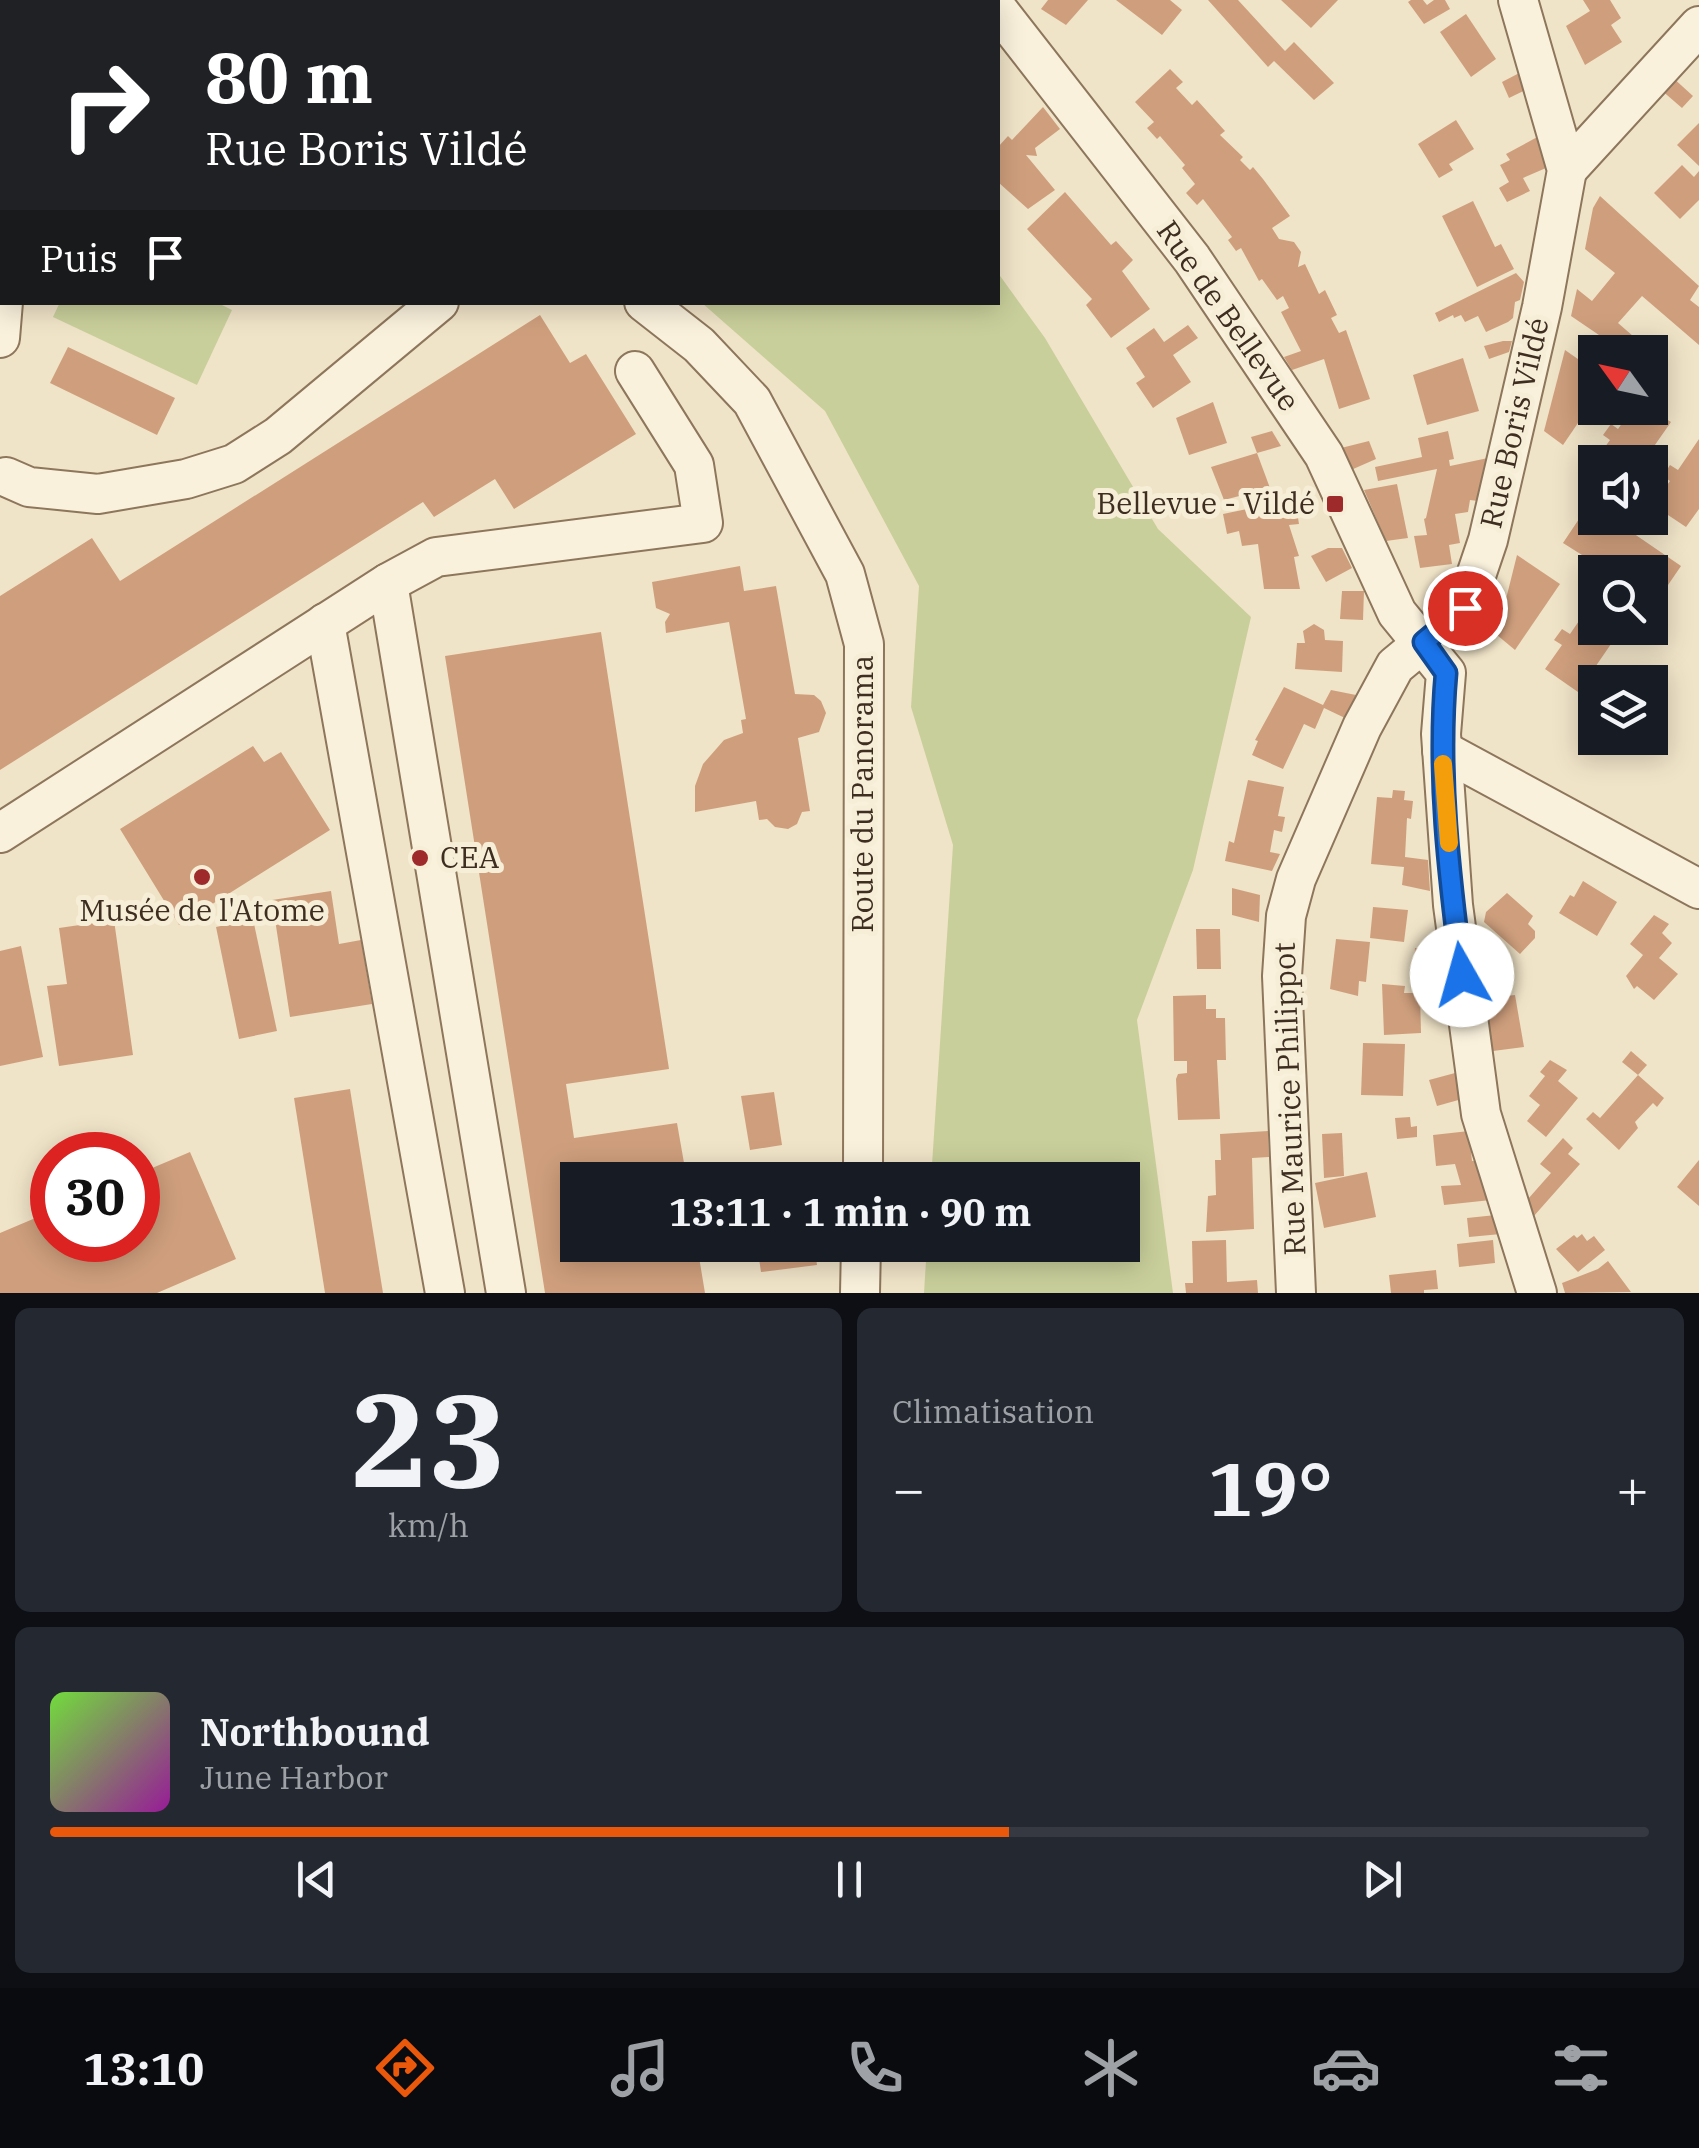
<!DOCTYPE html>
<html lang="fr">
<meta charset="utf-8">
<style>
body{margin:0;font-family:"IBM Plex Serif",serif;background:#242831;color:#f1f3f6;height:100vh;display:flex;flex-direction:column;font-size:38px;white-space:nowrap}
*{box-sizing:border-box;margin:0}
p{font-size:32px;color:#9ea1a6}
.icon{flex:none;width:55px;height:55px;fill:none;stroke:currentColor;stroke-width:2;stroke-linecap:round;stroke-linejoin:round}
.map{position:relative;height:1293px;overflow:hidden}
.side{display:flex;flex-direction:column;gap:15px;padding:15px;background:#0d0f14;flex:1}
.side>*{flex:none}
.hud{position:absolute;left:0px;top:0px;width:1000px;height:305px;box-shadow:0 5px 25px #0003;background:#202124;color:#fff;overflow:hidden}
.needle{width:65px;rotate:303deg}
.controls{position:absolute;left:1578px;top:335px;display:grid;gap:20px}
.controls a{display:grid;place-items:center;width:90px;height:90px;border-radius:0px;background:#171b24;box-shadow:0 5px 25px #0003;font-size:50px}
.speed{position:absolute;left:30px;top:1132px;display:flex;gap:20px;font-size:50px;font-weight:700;text-align:center}
.speed>*{display:grid;place-content:center;width:130px;height:130px;border-radius:50%;background:#171b24;box-shadow:0 5px 25px #0003;line-height:1}
.speed .limit{border:15px solid #d22;background:#fff;color:#111}
.pin{position:absolute;display:grid;place-items:center;width:85px;height:85px;color:#fff;margin:-42px;border:5px solid #fff;border-radius:50%;box-shadow:0 2px 10px #0007}
.me{position:absolute;width:110px;margin:-55px;rotate:353deg;stroke-linejoin:round;filter:drop-shadow(0 0 8px #0008)}
.turn{display:flex;align-items:center;gap:35px;height:210px;padding:0 40px;font-size:45px}
.turn .icon{width:130px;height:130px;stroke-width:2.5}
.turn b{display:block;font-size:70px;line-height:85px}
.then{display:flex;align-items:center;height:95px;padding:0 40px;background:#0003;gap:20px;font-size:38px}
.big{font-size:75px;font-weight:700;line-height:1.1}
.side .widget{flex:1;display:flex;flex-direction:column;justify-content:center;gap:15px;min-width:0;padding:0 35px;border-radius:15px;background:#242831}
.side .dial{align-items:center;gap:0}
.dial b{font-size:130px;line-height:1}
.song{display:flex;align-items:center;gap:30px}
.cover{width:120px;height:120px;border-radius:15px;background:linear-gradient(135deg,hsl(100 70% 55%),hsl(300 70% 35%))}
.played{height:10px;border-radius:5px;background:linear-gradient(90deg,#ea580c 60%,#363941 60%)}
.keys{display:flex;justify-content:space-around;direction:ltr}
.heat{display:flex;justify-content:space-between;align-items:center;font-size:55px;direction:ltr}
.side .tiles{flex:1;display:grid;gap:15px;grid-template-columns:1fr 1fr}
.widget:last-child{grid-column:span 2}
.trip{position:absolute;left:560px;top:1162px;width:580px;height:100px;border-radius:0px;background:#171b24;box-shadow:0 5px 25px #0003;font-weight:700;line-height:100px;text-align:center}
.dock{display:flex;height:160px;justify-content:space-around;align-items:center;background:#090b0e;color:#9ea1a6}
.dock .icon{width:70px;height:70px}
.dock .active{color:#ea580c}
.dock b{font-size:45px;color:#f1f3f6}
.map>svg:first-child{display:block}
.green{fill:#c9cf9b}
.building{fill:#cf9f7d}
.lines{fill:none;stroke-linecap:round;stroke-linejoin:round}
.minor-casing{stroke:#8d765c;stroke-width:42}
.minor{stroke:#faf1dc;stroke-width:38}
.route-casing{stroke:#114b97;stroke-width:25}
.route{stroke:#1a73e8;stroke-width:18}
.slow{stroke:#f59e0b;stroke-width:18}
.poi-dot{fill:#9e2a2b;stroke:#f7eed8;stroke-width:4}
.labels{text-anchor:middle;stroke-width:10;stroke-linejoin:round;paint-order:stroke}
.street-label{font-size:30px;fill:#3d2e20;stroke:#f7eed8}
.poi-label{font-size:30px;fill:#3d2e20;stroke:#f7eed8;text-anchor:end}
</style>
<div class="map">
<svg width="1699" height="1293" viewBox="0 0 1699 1293">
<rect width="100%" height="100%" fill="#f0e4c8"/>
<g class="green">
<path d="M267 0H799L801 2H272Z"/>
<path d="M998 273 1045 338 1158 529 1251 617 1193 870 1137 1020 1173 1293H924L927 1245H1122V1180H931L953 845 911 707 919 586 825 411 702 303 998 302Z"/>
<path d="M60 302H216L232 310 197 385 53 317Z"/>
</g>
<g class="building">
<path d="M1048 0H1088L1066 25 1041 9Z"/>
<path d="M1116 0H1170L1182 10 1162 35Z"/>
<path d="M1208 0H1238L1285 51 1294 42 1334 83 1314 100 1274 61 1268 67Z"/>
<path d="M1281 0H1338L1311 28Z"/>
<path d="M1411 0H1423L1427 5 1434 0H1445L1450 9 1424 24 1408 2Z"/>
<path d="M1583 0H1610L1621 18 1611 25 1622 42 1585 65 1566 26 1590 11Z"/>
<path d="M1466 14 1496 59 1471 77 1440 32Z"/>
<path d="M1170 69 1183 82 1176 88 1192 105 1197 100 1225 131 1220 135 1243 157 1240 160 1250 170 1253 167 1263 179 1290 216 1272 228 1279 239 1294 242 1301 252 1298 267 1305 264 1319 294 1325 290 1337 315 1331 318 1339 333 1346 330 1370 399 1339 409 1324 359 1292 370 1284 357 1301 351 1281 312 1289 308 1283 296 1277 300 1262 279 1259 281 1241 248 1236 251 1228 240 1232 237 1203 199 1197 205 1186 193 1195 184 1182 168 1185 165 1160 136 1157 139 1147 128 1154 122 1135 102Z"/>
<path d="M1527 69 1532 87 1509 98 1502 82Z"/>
<path d="M1671 76 1693 96 1682 108 1660 89Z"/>
<path d="M1043 107 1060 129 1035 148 1037 156 1026 155 1055 190 1028 209 998 182V147L1008 136 1012 140Z"/>
<path d="M1456 120 1474 149 1449 164 1453 170 1439 178 1418 144Z"/>
<path d="M1699 123V166L1677 145Z"/>
<path d="M1541 135 1546 168 1523 178 1530 191 1507 202 1499 188 1509 182 1500 165 1510 160 1506 154Z"/>
<path d="M1682 165 1694 177 1699 171V200L1680 219 1654 193Z"/>
<path d="M1065 192 1111 245 1116 241 1133 260 1122 271 1150 309 1111 338 1086 305 1092 299 1027 229Z"/>
<path d="M1600 196 1699 286 1690 300 1699 307V345L1642 296 1618 323 1641 343 1633 352H1624L1571 316 1577 289 1592 301 1615 273 1585 249 1593 208Z"/>
<path d="M1473 201 1495 247 1501 244 1514 269 1477 287 1442 216Z"/>
<path d="M1516 273 1524 282 1520 300 1515 302 1513 318 1508 322 1486 332 1478 316 1465 322 1461 315 1454 318 1453 315 1439 322 1435 313Z"/>
<path d="M540 315 570 363 586 354 636 434 514 509 495 479 434 517 423 502 0 770V596L92 538 120 581Z"/>
<path d="M1188 325 1198 338 1173 355 1191 382 1153 408 1136 383 1145 377 1126 348 1154 328 1164 342Z"/>
<path d="M1503 341H1512L1509 352 1489 359 1484 346Z"/>
<path d="M68 347 175 398 157 435 50 383Z"/>
<path d="M1565 350 1595 371V398L1563 445 1544 431Z"/>
<path d="M1463 358 1479 411 1427 425 1413 375Z"/>
<path d="M1213 402 1227 443 1189 455 1176 418Z"/>
<path d="M1633 408H1649L1671 422 1643 462H1594L1610 440 1603 435 1611 424 1618 429Z"/>
<path d="M1272 431 1281 446 1257 453 1251 437Z"/>
<path d="M1448 431 1454 459 1449 460 1450 466 1488 458 1478 501 1470 500 1468 512 1455 514 1460 543 1449 545 1452 564 1420 568 1414 536 1427 535 1424 519 1426 518 1437 469 1378 481 1375 467 1422 457 1418 438Z"/>
<path d="M1699 439V509L1686 527 1653 505 1670 481 1663 476 1670 465 1678 470Z"/>
<path d="M1369 441 1376 459 1351 470 1341 448Z"/>
<path d="M1257 453 1270 488 1224 500 1211 467Z"/>
<path d="M1397 484 1408 538 1386 541 1364 490Z"/>
<path d="M1295 499 1299 524 1289 525 1299 556 1294 557 1300 589H1264L1258 544 1242 546 1239 531 1227 534 1223 514Z"/>
<path d="M1591 501 1595 504V518H1611L1681 566 1655 604 1650 601V572H1609L1563 543Z"/>
<path d="M1328 548H1342L1352 568 1326 582 1311 556Z"/>
<path d="M1517 555 1560 584 1515 650 1497 635Z"/>
<path d="M740 566 744 591 776 586 795 694 814 695 821 701 826 713 819 732 798 738 810 811 802 812 797 824 788 829 775 827 767 819 759 820 756 801 695 812V786L703 764 724 740 743 733 741 720 746 719 729 622 666 633 665 622 670 614 656 608 652 582Z"/>
<path d="M1342 591H1364L1363 620 1340 619Z"/>
<path d="M1590 605 1595 609V628H1622L1578 692 1545 669 1562 645 1554 640 1562 629 1570 634Z"/>
<path d="M1314 624 1324 630 1325 640 1343 641 1342 672 1295 669 1297 643H1305L1303 631Z"/>
<path d="M601 632 669 1069 566 1084 574 1138 677 1123 687 1180H578V1245H697L705 1293H545L445 656Z"/>
<path d="M1284 687 1323 705 1331 690 1356 695 1345 718 1324 708 1315 729 1304 724 1283 769 1252 755 1258 741 1255 740Z"/>
<path d="M253 746 264 762 281 752 330 830 179 925 120 829Z"/>
<path d="M1248 780 1284 787 1278 816 1285 817 1282 832 1274 830 1270 852 1280 854 1272 871 1225 861 1229 841 1234 843Z"/>
<path d="M1393 790 1405 791 1404 800 1413 801 1411 819 1407 818 1405 857 1428 860 1430 891 1402 885 1404 867 1371 864 1377 797 1392 798Z"/>
<path d="M1583 881 1617 902 1597 936 1559 913 1570 895 1574 897Z"/>
<path d="M1232 888 1260 895 1259 922 1232 915Z"/>
<path d="M331 891 339 944 361 940 372 1004 290 1017 272 900Z"/>
<path d="M1507 893 1533 916 1528 924 1535 931V938L1520 954 1484 922 1486 912Z"/>
<path d="M1373 907 1408 910 1404 942 1370 938Z"/>
<path d="M1654 915 1669 924 1662 933 1672 943 1659 958 1678 974 1654 1000 1637 986 1634 989 1626 976 1643 955 1630 944Z"/>
<path d="M253 919 277 1031 239 1039 216 927Z"/>
<path d="M114 920 133 1055 59 1066 47 986 67 984 59 928Z"/>
<path d="M1196 929H1220L1221 969H1197Z"/>
<path d="M1336 939 1370 942 1366 982 1359 981 1358 996 1330 989Z"/>
<path d="M21 946 43 1057 0 1066V951Z"/>
<path d="M1415 948 1435 950 1437 966 1414 963Z"/>
<path d="M1503 977 1504 991 1479 995 1477 981Z"/>
<path d="M1382 984 1405 986 1404 993H1420L1421 1033 1384 1035Z"/>
<path d="M1206 995V1009H1216V1018H1225L1226 1060H1217L1220 1119 1178 1120 1176 1079 1178 1074 1187 1073V1061H1174L1173 996Z"/>
<path d="M1515 995 1524 1047 1493 1051 1490 1037 1485 1039 1480 999Z"/>
<path d="M1363 1043 1405 1044 1403 1096 1361 1095Z"/>
<path d="M1631 1051 1647 1065 1638 1075 1622 1062Z"/>
<path d="M1550 1060 1567 1070 1558 1081 1578 1098 1546 1137 1527 1121 1540 1105 1529 1096 1545 1076 1540 1072Z"/>
<path d="M1455 1073 1462 1099 1437 1106 1429 1080Z"/>
<path d="M1638 1075 1664 1098 1657 1107 1653 1103 1635 1122 1638 1128 1619 1150 1586 1119 1593 1112 1600 1118Z"/>
<path d="M350 1089 383 1293H325L294 1098Z"/>
<path d="M774 1092 782 1145 750 1150 741 1096Z"/>
<path d="M1410 1117 1411 1127 1417 1126V1137L1397 1139 1395 1118Z"/>
<path d="M1268 1131 1269 1157 1252 1158 1254 1229 1206 1232 1208 1196 1216 1195 1215 1160H1221L1220 1134Z"/>
<path d="M1469 1131 1472 1161 1480 1160 1491 1200 1444 1205 1441 1186 1461 1185 1455 1164 1436 1166 1433 1135Z"/>
<path d="M1342 1133 1344 1176 1324 1178 1322 1134Z"/>
<path d="M1563 1138 1573 1148 1568 1154 1580 1164 1533 1217 1528 1199 1551 1173 1540 1164Z"/>
<path d="M190 1152 236 1259 157 1293H0V1233L52 1211V1240H138V1174Z"/>
<path d="M1699 1160V1206L1677 1187Z"/>
<path d="M812 1167 815 1180H743V1178Z"/>
<path d="M1367 1172 1376 1217 1324 1228 1315 1183Z"/>
<path d="M1496 1215 1501 1234 1469 1237 1467 1218Z"/>
<path d="M1582 1234 1587 1241 1594 1236 1605 1250 1578 1272 1556 1249 1574 1235 1577 1238Z"/>
<path d="M1226 1240 1227 1282 1257 1280 1258 1293H1186L1185 1283H1193L1192 1241Z"/>
<path d="M1493 1240 1495 1263 1459 1267 1457 1244Z"/>
<path d="M790 1245H814L817 1265 761 1272 758 1252Z"/>
<path d="M1608 1261 1631 1292 1565 1293 1562 1283 1598 1269Z"/>
<path d="M1436 1270 1438 1289 1424 1290V1293H1391L1389 1275Z"/>
</g>
<g class="lines">
<g class="minor-casing">
<g id="minor">
<path d="M12 0V2"/>
<path d="M334 0 341 2"/>
<path d="M998 10 1192 259 1324 455 1397 613 1446 673 1441 734 1453 905 1481 1114 1537 1293"/>
<path d="M1567 170 1699 26"/>
<path d="M644 302 699 345 752 401 845 574 864 644 863 1180"/>
<path d="M0 338 3 302"/>
<path d="M6 477 29 487 98 494 186 479 234 464 278 436 439 302"/>
<path d="M388 583 506 1293"/>
<path d="M325 623 445 1293"/>
<path d="M1442 750 1699 889"/>
<path d="M0 833 388 583 436 557 703 523 694 465 635 371"/>
<path d="M860 1293 861 1245"/>
<path d="M1296 1293 1282 976 1286 916 1296 879 1362 727 1395 666 1465 608 1488 540 1542 307 1567 170 1518 0"/>
</g>
</g>
<use href="#minor" class="minor"/>
</g>
<g class="lines">
<g class="route-casing">
<path id="route" d="M1462 975C1449 875 1437 773 1446 673L1424 642 1465 608"/>
</g>
<use href="#route" class="route"/>
<path class="slow" d="M1443 764 1449 843"/>
</g>
<g class="poi-dot">
<rect x="1325" y="494" width="20" height="20" rx="5"/>
<circle cx="420" cy="858" r="10"/>
<circle cx="202" cy="877" r="10"/>
</g>
<g class="labels">
<g class="street-label">
<text transform="translate(1228 316) rotate(55)" y="10">Rue de Bellevue</text>
<text transform="translate(1515 423) rotate(-77)" y="10">Rue Boris Vildé</text>
<text transform="translate(863 794) rotate(-90)" y="10">Route du Panorama</text>
<text transform="translate(1290 1099) rotate(-92)" y="10">Rue Maurice Philippot</text>
</g>
<g class="poi-label">
<text x="1315" y="514">Bellevue - Vildé</text>
<text x="440" y="868" text-anchor="start">CEA</text>
<text x="202" y="921" text-anchor="middle">Musée de l'Atome</text>
</g>
</g>
</svg>
<div class="controls">
<a><svg class="needle" viewBox="-14 -14 28 28"><path d="M0-13l5 13h-10z" fill="#e53935"/><path d="M0 13l5-13h-10z" fill="#9ea1a6"/></svg></a>
<a><svg class="icon" aria-label="sound" viewBox="0 0 24 24"><path d="M4 9h4l5-4v14l-5-4H4zM17 9q2 3 0 6"/></svg></a>
<a><svg class="icon" aria-label="search" viewBox="0 0 24 24"><circle cx="10" cy="10" r="6"/><path d="M15 15l6 6"/></svg></a>
<a><svg class="icon" aria-label="layers" viewBox="0 0 24 24"><path d="M12 4l9 5-9 5-9-5zM3 14l9 5 9-5"/></svg></a>
</div>
<div class="speed"><div class="limit">30</div></div>
<div class="pin" style="left:1465px;top:608px;background:#d93025"><svg class="icon" aria-label="arrive" viewBox="0 0 24 24"><path d="M6 21V4h12l-3 4 3 4H6"/></svg></div>
<svg class="me" style="left:1462px;top:975px" viewBox="-20 -20 40 40"><circle r="19" fill="#fff"/><path d="M0-13L10 11 0 6-10 11z" fill="#1a73e8"/></svg>
<div class="trip">13:11 · 1 min · 90 m</div>
<div class="hud">
<div class="turn"><svg class="icon" aria-label="right" viewBox="0 0 24 24"><path d="M7 20v-9h11M14 6l5 5-5 5"/></svg><div><b>80 m</b>Rue Boris Vildé</div></div>
<div class="then">Puis<svg class="icon" aria-label="arrive" viewBox="0 0 24 24"><path d="M6 21V4h12l-3 4 3 4H6"/></svg></div>
</div>
</div>
<section class="side">
<div class="tiles">
<div class="widget dial"><b>23</b><p>km/h</p></div>
<div class="widget"><p>Climatisation</p>
<div class="heat"><a>−</a><b class="big">19°</b><a>+</a></div>
</div>
<div class="widget">
<div class="song"><i class="cover"></i><div><b>Northbound</b><p>June Harbor</p></div></div>
<div class="played"></div>
<div class="keys"><svg class="icon" aria-label="previous" viewBox="0 0 24 24"><path d="M18 5L8 12l10 7zM5 5v14"/></svg><svg class="icon" aria-label="pause" viewBox="0 0 24 24"><path d="M8 5v14M16 5v14"/></svg><svg class="icon" aria-label="next" viewBox="0 0 24 24"><path d="M6 5l10 7-10 7zM19 5v14"/></svg></div>
</div>
</div>
</section>
<nav class="dock">
<b>13:10</b>
<svg class="icon active" aria-label="directions" viewBox="0 0 24 24"><path d="M12 3l9 9-9 9-9-9zM9 14v-3h6M13 9l2 2-2 2"/></svg>
<svg class="icon" aria-label="music" viewBox="0 0 24 24"><path d="M9 18V5l10-2v13"/><circle cx="6" cy="18" r="3"/><circle cx="16" cy="16" r="3"/></svg>
<svg class="icon" aria-label="phone" viewBox="0 0 24 24"><path d="M5 4h4l2 5-3 2q2 4 5 5l2-3 5 2v4C11 20 4 13 5 4z"/></svg>
<svg class="icon" aria-label="climate" viewBox="0 0 24 24"><path d="M12 3v18M4 7l16 10M4 17L20 7"/></svg>
<svg class="icon" aria-label="car" viewBox="0 0 24 24"><path d="M5 17H2v-5l4-1 3-4h7l3 4 3 1v5h-3M9 17h6M6 11h13"/><circle cx="7" cy="17" r="2"/><circle cx="17" cy="17" r="2"/></svg>
<svg class="icon" aria-label="filters" viewBox="0 0 24 24"><path d="M4 7h16M4 17h16"/><circle cx="9" cy="7" r="2"/><circle cx="15" cy="17" r="2"/></svg>
</nav>
